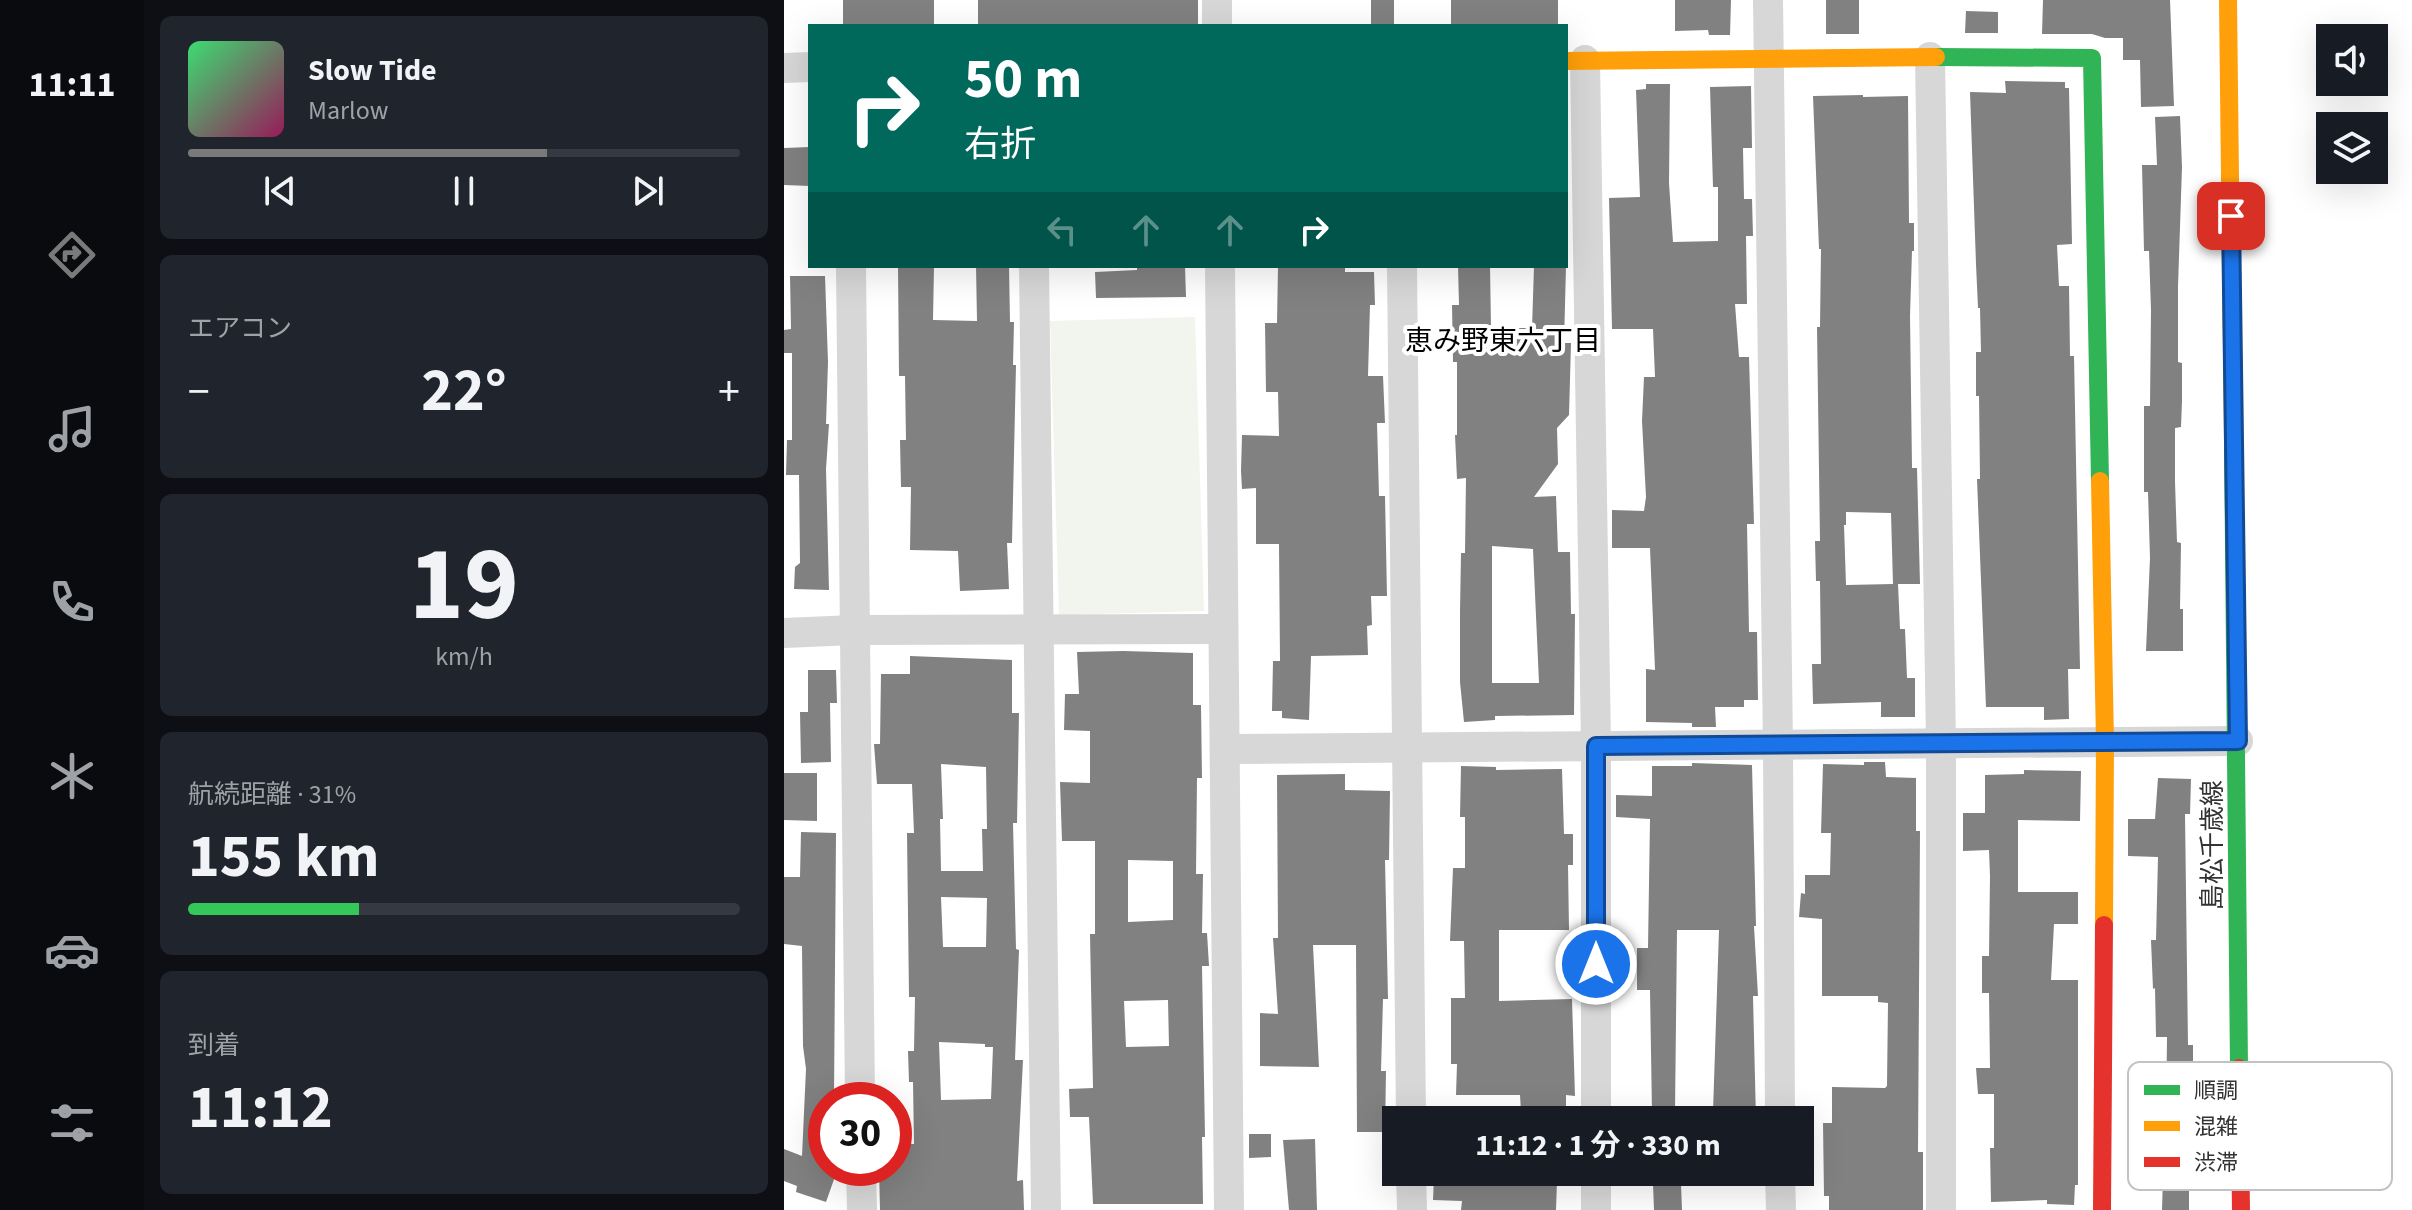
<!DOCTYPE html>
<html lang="ja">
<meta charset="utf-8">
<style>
body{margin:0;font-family:"Source Sans 3","Noto Sans JP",sans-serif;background:#20242c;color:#f1f3f6;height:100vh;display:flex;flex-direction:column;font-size:30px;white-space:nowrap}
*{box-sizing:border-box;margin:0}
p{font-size:26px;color:#9ea1a6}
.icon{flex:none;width:44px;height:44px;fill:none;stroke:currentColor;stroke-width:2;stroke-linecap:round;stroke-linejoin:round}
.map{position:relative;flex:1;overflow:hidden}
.details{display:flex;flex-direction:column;gap:16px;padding:16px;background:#0d0f14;width:640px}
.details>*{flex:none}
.banner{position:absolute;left:24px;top:24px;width:760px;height:244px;border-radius:0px;box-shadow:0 8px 32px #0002;background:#00695c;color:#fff;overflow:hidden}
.controls{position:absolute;left:1532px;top:24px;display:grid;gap:16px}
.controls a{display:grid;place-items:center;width:72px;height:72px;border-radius:0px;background:#171b24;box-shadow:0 8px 32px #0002;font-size:40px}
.speed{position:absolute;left:24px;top:1082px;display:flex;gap:16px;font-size:40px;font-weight:700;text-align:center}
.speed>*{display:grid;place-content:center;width:104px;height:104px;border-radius:50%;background:#171b24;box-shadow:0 8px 32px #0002;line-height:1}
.speed .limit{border:12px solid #d22;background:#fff;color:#111}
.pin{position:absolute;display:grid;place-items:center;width:68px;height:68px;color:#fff;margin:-34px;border-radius:16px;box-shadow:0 4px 12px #0006}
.me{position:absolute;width:88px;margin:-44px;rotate:0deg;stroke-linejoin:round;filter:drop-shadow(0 0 6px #0008)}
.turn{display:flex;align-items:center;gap:28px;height:168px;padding:0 24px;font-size:36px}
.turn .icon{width:104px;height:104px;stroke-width:2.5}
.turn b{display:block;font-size:56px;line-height:68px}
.lanes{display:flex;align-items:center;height:76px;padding:0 24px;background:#0003;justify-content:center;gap:40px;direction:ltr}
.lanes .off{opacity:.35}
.big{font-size:60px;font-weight:700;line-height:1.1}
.details .card{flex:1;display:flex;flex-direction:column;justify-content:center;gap:12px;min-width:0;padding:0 28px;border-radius:12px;background:#20242c}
.details .dial{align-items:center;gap:0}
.dial b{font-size:104px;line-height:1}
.song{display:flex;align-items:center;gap:24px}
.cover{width:96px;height:96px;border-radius:12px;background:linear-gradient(135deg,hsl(140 70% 55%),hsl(330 70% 35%))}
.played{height:8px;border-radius:4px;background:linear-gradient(90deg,#7a7a7a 65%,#363941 65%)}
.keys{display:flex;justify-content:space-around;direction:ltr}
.heat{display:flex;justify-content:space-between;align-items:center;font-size:44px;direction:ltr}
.charge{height:12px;border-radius:6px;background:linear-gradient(90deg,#34c759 31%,#363941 0)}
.trip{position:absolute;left:598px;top:1106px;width:432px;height:80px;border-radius:0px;background:#171b24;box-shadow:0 8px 32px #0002;font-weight:700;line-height:80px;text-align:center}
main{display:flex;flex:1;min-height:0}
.tab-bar{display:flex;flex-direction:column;width:144px;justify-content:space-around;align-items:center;background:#090b0e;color:#9ea1a6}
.tab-bar .icon{width:56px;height:56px}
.tab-bar .active{color:#7a7a7a}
.tab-bar b{font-size:36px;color:#f1f3f6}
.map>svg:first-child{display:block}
.green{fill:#f1f5ed}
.building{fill:#818181;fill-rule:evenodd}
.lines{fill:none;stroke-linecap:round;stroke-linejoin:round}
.street{stroke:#d7d7d7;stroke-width:30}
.fast{stroke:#30b455;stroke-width:18}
.slow{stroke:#ff9f0a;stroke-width:18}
.jam{stroke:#e5322d;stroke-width:18}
.route-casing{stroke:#114b97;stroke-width:20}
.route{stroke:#1a73e8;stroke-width:14}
.labels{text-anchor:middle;stroke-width:8;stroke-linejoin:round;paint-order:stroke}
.street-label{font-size:26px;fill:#333;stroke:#fff}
.neighbourhood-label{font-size:28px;fill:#000;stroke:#fff}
.key{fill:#fff;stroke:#c2c2c2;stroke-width:2}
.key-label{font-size:22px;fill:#333}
</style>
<main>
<nav class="tab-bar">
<b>11:11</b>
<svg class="icon active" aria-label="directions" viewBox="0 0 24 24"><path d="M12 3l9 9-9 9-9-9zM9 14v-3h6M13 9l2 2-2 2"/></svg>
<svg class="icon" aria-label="music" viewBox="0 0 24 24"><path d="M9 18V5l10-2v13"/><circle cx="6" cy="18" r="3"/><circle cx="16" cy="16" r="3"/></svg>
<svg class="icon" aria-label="phone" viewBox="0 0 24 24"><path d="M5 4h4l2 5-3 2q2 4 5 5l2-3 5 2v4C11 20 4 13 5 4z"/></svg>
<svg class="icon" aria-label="climate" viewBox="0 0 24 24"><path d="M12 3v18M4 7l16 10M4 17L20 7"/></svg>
<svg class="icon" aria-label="car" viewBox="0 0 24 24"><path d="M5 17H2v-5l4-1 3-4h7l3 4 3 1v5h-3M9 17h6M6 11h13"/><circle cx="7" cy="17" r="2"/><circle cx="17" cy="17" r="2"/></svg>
<svg class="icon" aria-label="filters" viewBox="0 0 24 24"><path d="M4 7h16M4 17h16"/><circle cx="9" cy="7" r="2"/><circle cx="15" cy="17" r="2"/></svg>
</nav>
<section class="details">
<div class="card">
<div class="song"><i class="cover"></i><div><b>Slow Tide</b><p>Marlow</p></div></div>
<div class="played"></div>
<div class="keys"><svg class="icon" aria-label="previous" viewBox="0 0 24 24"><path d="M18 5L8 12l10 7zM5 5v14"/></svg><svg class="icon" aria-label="pause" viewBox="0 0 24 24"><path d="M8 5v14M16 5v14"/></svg><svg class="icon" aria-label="next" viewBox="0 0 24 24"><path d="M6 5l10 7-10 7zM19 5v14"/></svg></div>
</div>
<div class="card"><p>エアコン</p>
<div class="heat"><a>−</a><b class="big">22°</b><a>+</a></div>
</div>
<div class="card dial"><b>19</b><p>km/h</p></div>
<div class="card"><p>航続距離 · 31%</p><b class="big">155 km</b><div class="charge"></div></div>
<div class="card"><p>到着</p><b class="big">11:12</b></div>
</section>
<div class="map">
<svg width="1628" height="1210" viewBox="0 0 1628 1210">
<rect width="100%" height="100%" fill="#fff"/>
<path class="green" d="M411 317 420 611 275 615 266 321Z"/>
<g class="building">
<path d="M59 0H150V24L59 26Z"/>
<rect x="194" y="0" width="220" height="24"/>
<rect x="587" y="0" width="23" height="26"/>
<rect x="667" y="0" width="107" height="26"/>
<path d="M891 0H947L946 35H925L924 30 891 31Z"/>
<rect x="1042" y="0" width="33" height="34"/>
<path d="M1259 0H1386L1390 106 1357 107 1356 60H1339V38H1321L1308 34H1258Z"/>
<path d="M1182 11 1214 12V33H1181Z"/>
<path d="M1221 81 1281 82V88H1285L1288 244 1273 245 1275 286H1285L1286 356H1290L1296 669H1284L1285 719 1260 720V707H1202L1193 479H1196L1195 396H1192V352H1197L1196 308H1194L1192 264 1186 92 1222 93Z"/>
<path d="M862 84H886L885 183 889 242 934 241V187H929L926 87 967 86 968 148H959L960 199H968L969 236H962L963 304H951L955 357H965L970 524H963L965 632H973L974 700H960V707H931L932 727H908V723L862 722V669L871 670 866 548H828V510L860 511 862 497 858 421 860 377H871L869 329H828L825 198 856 197 852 90 862 89Z"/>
<path d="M1079 95V97L1124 96 1125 223H1130V251H1128L1126 316 1128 468H1133L1136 584H1114L1116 629H1121L1123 678H1131V717H1097V702L1029 704 1028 664H1037L1036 581H1032L1031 541H1036L1033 327H1036L1037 249H1035L1029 96ZM1062 512 1107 513 1109 584 1062 585 1060 525H1062Z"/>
<path d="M1396 116 1398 167 1394 287V362L1398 363V401L1397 427 1391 428V482L1393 542 1397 543 1396 609H1399V651H1362L1366 558 1364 492H1360V406H1366L1367 310 1365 251H1360L1358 165H1373L1371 117Z"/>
<path d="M26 147V186L0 185V148Z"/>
<path d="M114 266H150L149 320 193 321 192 266H225L226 322H230L229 365H232L228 543H223L225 589 176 591 174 551 126 550 127 487H117L116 440H122L121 376H115Z"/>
<path d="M353 266H401L402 297 312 298 311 272 353 270Z"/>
<path d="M494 266H561V272H590L591 305H586L584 376H599L601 423H593L595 496H601L603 596H587L588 625 583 626 584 655 527 656 525 720 498 718V711H488L489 661H496L495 544H472V488L458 489 457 471 458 435 495 436 494 392H482L481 323H493Z"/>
<path d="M674 266H706L707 328H748L750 266H782L780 343H787L785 415 773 428 774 464 750 497 772 496 774 552H786L787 614H791L790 715 711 716V720L680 722 676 682V612L677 553H681L682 478 673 479 671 435H673V362H669L668 305H675ZM708 546 749 549 755 683H708Z"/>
<path d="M6 276H41L44 362 42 424H45L42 469 45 590 10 589 11 567 16 563 15 475H2L3 440H8V353H0V330L7 329Z"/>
<path d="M339 651 409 653V705H417L418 778H413L412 874H419L418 933H423L425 966H418L421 1137H418L419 1204H309L305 1117H286L285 1089 309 1088 306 934H311V841H278L276 782 306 783V731L280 730 281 694H295L293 652ZM344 860 389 861V920L344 922ZM384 1000 385 1046 342 1047 340 1001Z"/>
<path d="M126 656 228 660V713H235L233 823H229L232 949 235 950 231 1060H239L233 1181 239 1180 240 1210H96L95 1168H110V1143L130 1144 129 1082H125L124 1051H130L131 997H125L123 833H130L128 784H93L90 744H96L97 674H126ZM157 764 202 767 203 829H198L199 871H157L156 819H159ZM157 897 203 898 202 947H159ZM155 1042 201 1044V1047H209L207 1099 157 1100Z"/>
<path d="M24 670H52L53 703H46L47 762 17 763 16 712H24Z"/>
<path d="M1080 762H1101L1102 777 1132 778V831H1136L1134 1152H1139V1210H1045V1196H1040L1039 1123H1048V1087L1101 1088 1103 1086 1104 1003 1094 1002V996H1038V919L1015 917 1017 893 1021 894V875H1046L1047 833H1037L1039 764 1080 765Z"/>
<path d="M908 763 968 765 972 926H970L974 996H969L972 1120H937V1112H929L935 930H893L891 1112H868L866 990H853V948H864L866 819 832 817V795L868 796V766H908Z"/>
<path d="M677 766 712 767V770L778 769 780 834H789V865H784L785 930H715V1001L788 999 791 1096 782 1095V1112H737L736 1095H672L673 1064H667V998H681L680 941H666L669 868H681V817H676Z"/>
<path d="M1240 770 1297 771 1296 821 1234 820V892H1294V924H1270L1267 980H1294V1185H1291L1290 1205 1263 1204V1200L1207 1202 1206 1148H1210V1094H1194L1192 1068H1206L1205 993H1198V956H1205L1206 876 1205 850 1179 851V813H1201V775L1240 774Z"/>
<path d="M0 773H33V821L0 820Z"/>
<path d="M561 774V790L606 791 605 860H601L604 999H599L597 1071H602L601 1132H573L572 945H529L535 1067 476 1066V1013L494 1014 489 938H494L493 775Z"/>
<path d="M1374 778 1407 779 1406 814H1401L1404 1045H1409V1101H1405V1210H1378L1379 1176H1373L1372 1122 1382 1121 1383 1037H1372L1371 988 1369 989 1367 940H1372L1374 857 1344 856V819H1371Z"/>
<path d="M17 832 52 833 50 1100H42V1168H54L42 1202 12 1192 13 1186 0 1181V1149L18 1156 22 1069 19 1046 18 946 0 944V877H16Z"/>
<path d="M465 1134H487V1157L465 1158Z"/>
<path d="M531 1139 533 1210H505L499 1140Z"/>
<path d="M650 1177 773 1181 772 1210H677L678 1201 649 1200Z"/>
<path d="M869 1184H897L898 1210H870Z"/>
</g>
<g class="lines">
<g class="street">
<path d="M433 0V26"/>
<path d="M984 0 994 746 996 1120"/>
<path d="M1146 57 1157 743V1210"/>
<path d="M801 60 812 746V1120"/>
<path d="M0 68 26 67"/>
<path d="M67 266 76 1100"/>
<path d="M250 266 262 1210"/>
<path d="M436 266 445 1210"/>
<path d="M618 266 627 1120"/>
<path d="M0 633 69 630 439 629"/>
<path d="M441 749 1454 741"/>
<path d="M77 1168 78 1210"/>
<path d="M627 1172 628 1210"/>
<path d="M996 1172 997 1210"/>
<path d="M812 1210V1172"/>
</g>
<g class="fast">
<path d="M1152 57 1308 58 1316 481"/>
<path d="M1449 444 1455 1068"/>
</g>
<g class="slow">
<path d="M1444 0 1449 444"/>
<path d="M782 61 1152 57"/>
<path d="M1316 481 1321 742 1320 925"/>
</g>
<g class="jam">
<path d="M1455 1068 1457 1210"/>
<path d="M1318 1210 1320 925"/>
</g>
</g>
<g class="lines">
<g class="route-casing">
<path id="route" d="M812 964V746L1454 741 1447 216"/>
</g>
<use href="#route" class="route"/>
</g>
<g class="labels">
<g class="street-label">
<text transform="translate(1428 845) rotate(-90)" y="9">島松千歳線</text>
</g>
<g class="neighbourhood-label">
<text x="719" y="350">恵み野東六丁目</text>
</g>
</g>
<rect x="1344" y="1062" width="264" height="128" rx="12" class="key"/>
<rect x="1360" y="1085" width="36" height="10" fill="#30b455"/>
<rect x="1360" y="1121" width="36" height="10" fill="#ff9f0a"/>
<rect x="1360" y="1157" width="36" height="10" fill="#e5322d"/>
<g class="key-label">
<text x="1410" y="1098">順調</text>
<text x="1410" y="1134">混雑</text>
<text x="1410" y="1170">渋滞</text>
</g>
</svg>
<div class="controls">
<a><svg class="icon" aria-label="sound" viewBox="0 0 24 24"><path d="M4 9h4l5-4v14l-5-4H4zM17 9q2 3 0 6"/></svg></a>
<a><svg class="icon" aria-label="layers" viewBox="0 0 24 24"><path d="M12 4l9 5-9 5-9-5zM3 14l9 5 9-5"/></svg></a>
</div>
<div class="speed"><div class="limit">30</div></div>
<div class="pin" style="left:1447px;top:216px;background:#d93025"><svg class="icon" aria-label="arrive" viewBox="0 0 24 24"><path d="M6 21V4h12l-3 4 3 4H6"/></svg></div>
<svg class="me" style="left:812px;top:964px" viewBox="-20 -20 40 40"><circle r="17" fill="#1a73e8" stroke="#fff" stroke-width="3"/><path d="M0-11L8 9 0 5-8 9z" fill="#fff"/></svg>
<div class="trip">11:12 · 1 分 · 330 m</div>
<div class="banner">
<div class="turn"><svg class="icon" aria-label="right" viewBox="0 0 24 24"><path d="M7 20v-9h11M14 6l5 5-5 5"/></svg><div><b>50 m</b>右折</div></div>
<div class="lanes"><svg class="icon off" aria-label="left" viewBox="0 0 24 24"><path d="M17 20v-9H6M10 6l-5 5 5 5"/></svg><svg class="icon off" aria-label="ahead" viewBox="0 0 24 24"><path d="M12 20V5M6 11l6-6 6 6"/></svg><svg class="icon off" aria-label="ahead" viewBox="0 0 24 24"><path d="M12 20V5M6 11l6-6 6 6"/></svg><svg class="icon" aria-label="right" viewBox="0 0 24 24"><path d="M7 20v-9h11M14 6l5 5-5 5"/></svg></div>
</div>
</div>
</main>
